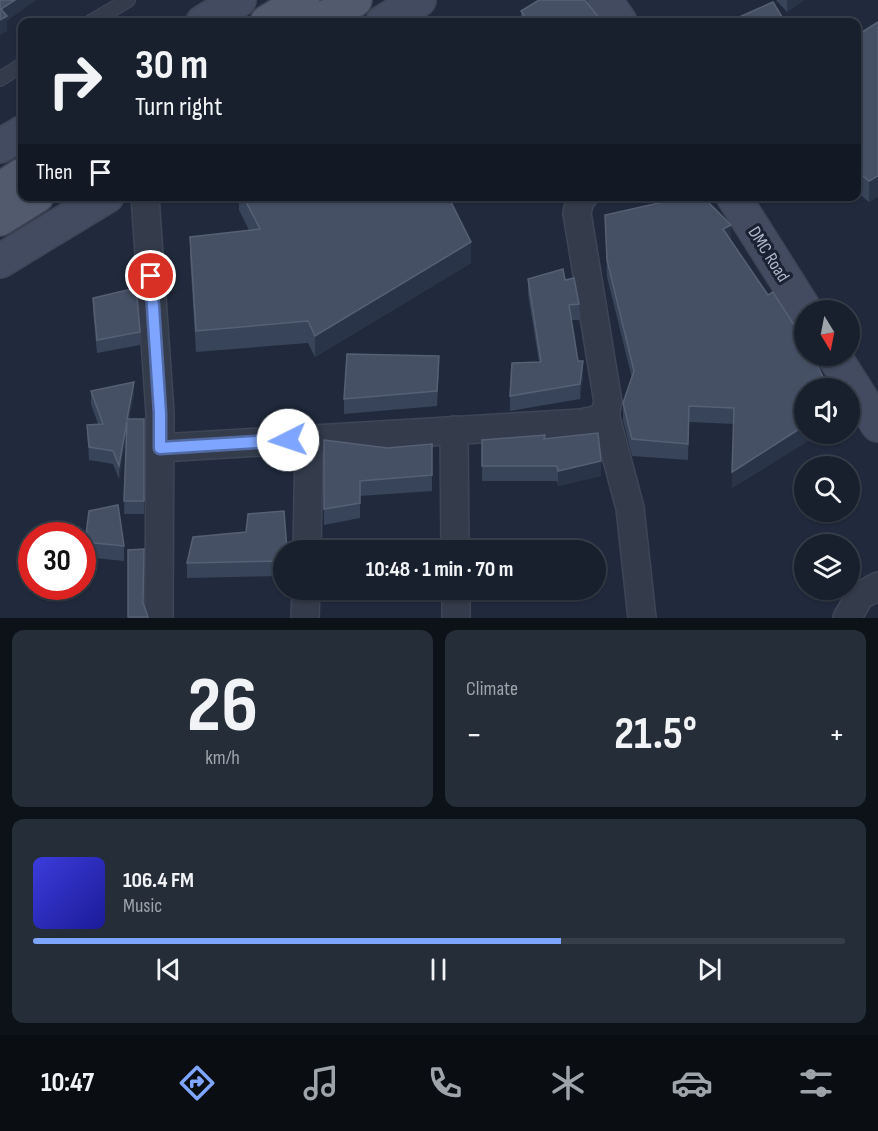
<!DOCTYPE html>
<meta charset="utf-8">
<style>
body{margin:0;font-family:"Sofia Sans Condensed",sans-serif;background:#252d39;color:#f1f3f6;height:100vh;display:flex;flex-direction:column;font-size:22px;white-space:nowrap}
*{box-sizing:border-box;margin:0}
p{font-size:20px;color:#9fa3aa}
.icon{flex:none;width:33px;height:33px;fill:none;stroke:currentColor;stroke-width:2;stroke-linecap:round;stroke-linejoin:round}
.map{position:relative;height:618px;overflow:hidden}
.panel{display:flex;flex-direction:column;gap:12px;padding:12px;background:#0d1219;flex:1}
.panel>*{flex:none}
.top-card{position:absolute;left:18px;top:18px;width:843px;height:183px;border-radius:12px;box-shadow:0 2px 4px #0004,0 0 0 2px #363e49;background:#18202d;color:#f1f3f6;overflow:hidden}
.needle{width:39px;rotate:170deg}
.fabs{position:absolute;left:794px;top:300px;display:grid;gap:12px}
.fabs a{display:grid;place-items:center;width:66px;height:66px;border-radius:50%;background:#18202d;box-shadow:0 2px 4px #0004,0 0 0 2px #363e49;font-size:30px}
.speed{position:absolute;left:18px;top:522px;display:flex;gap:12px;font-size:30px;font-weight:700;text-align:center}
.speed>*{display:grid;place-content:center;width:78px;height:78px;border-radius:50%;background:#18202d;box-shadow:0 2px 4px #0004,0 0 0 2px #363e49;line-height:1}
.speed .limit{border:9px solid #d22;background:#fff;color:#111}
.pin{position:absolute;display:grid;place-items:center;width:51px;height:51px;color:#fff;margin:-26px;border:3px solid #fff;border-radius:50%;box-shadow:0 2px 6px #0007}
.me{position:absolute;width:66px;margin:-33px;rotate:266deg;stroke-linejoin:round;filter:drop-shadow(0 0 4px #0008)}
.turn{display:flex;align-items:center;gap:21px;height:126px;padding:0 18px;font-size:27px}
.turn .icon{width:78px;height:78px;stroke-width:2.5}
.turn b{display:block;font-size:42px;line-height:51px}
.then{display:flex;align-items:center;height:57px;padding:0 18px;background:#0003;gap:12px;font-size:22px}
.big{font-size:45px;font-weight:700;line-height:1.1}
.panel .widget{flex:1;display:flex;flex-direction:column;justify-content:center;gap:9px;min-width:0;padding:0 21px;border-radius:12px;background:#252d39}
.panel .dial{align-items:center;gap:0}
.dial b{font-size:78px;line-height:1}
.song{display:flex;align-items:center;gap:18px}
.cover{width:72px;height:72px;border-radius:9px;background:linear-gradient(135deg,hsl(240 70% 55%),hsl(240 70% 35%))}
.played{height:6px;border-radius:3px;background:linear-gradient(90deg,#7ea5ff 65%,#363e49 65%)}
.keys{display:flex;justify-content:space-around;direction:ltr}
.heat{display:flex;justify-content:space-between;align-items:center;font-size:33px;direction:ltr}
.panel .tiles{flex:1;display:grid;gap:12px;grid-template-columns:1fr 1fr}
.widget:last-child{grid-column:span 2}
.trip{position:absolute;left:273px;top:540px;width:333px;height:60px;border-radius:30px;background:#18202d;box-shadow:0 2px 4px #0004,0 0 0 2px #363e49;font-weight:700;line-height:60px;text-align:center}
.dock{display:flex;height:96px;justify-content:space-around;align-items:center;background:#0a0d12;color:#9fa3aa}
.dock .icon{width:42px;height:42px}
.dock .active{color:#7ea5ff}
.dock b{font-size:27px;color:#f1f3f6}
.map>svg:first-child{display:block}
.lines{fill:none;stroke-linecap:round;stroke-linejoin:round}
.lane-casing{stroke:#3e4555;stroke-width:16}
.street-casing{stroke:#3e4555;stroke-width:30}
.secondary-casing{stroke:#3e4555;stroke-width:36}
.primary-casing{stroke:#3e4555;stroke-width:36}
.lane{stroke:#343c4c;stroke-width:14}
.street{stroke:#343c4c;stroke-width:27}
.secondary{stroke:#424b60;stroke-width:33}
.primary{stroke:#525b6d;stroke-width:33}
.wall{fill:#384459}
.shaded-wall{fill:#293449}
.building{fill:#455065;stroke:#566075;stroke-width:1.5}
.route-casing{stroke:#526ba6;stroke-width:15}
.route{stroke:#7ea5ff;stroke-width:10}
.labels{text-anchor:middle;stroke-width:6;stroke-linejoin:round;paint-order:stroke}
.street-label{font-size:18px;fill:#b0b7c8;stroke:#1a2131}
</style>
<div class="map">
<svg width="878" height="618" viewBox="0 0 878 618">
<rect width="100%" height="100%" fill="#202a3c"/>
<g class="lines">
<g class="lane-casing">
<g id="lane">
<path d="M91 22 128 0"/>
<path d="M0 79 22 65"/>
</g>
</g>
<g class="street-casing">
<g id="street">
<path d="M145 196 160 413 159 618"/>
<path d="M605 414 630 508 642 618"/>
<path d="M454 430 455 550"/>
<path d="M160 448 581 423 596 420 605 414 608 402 577 213 580 200 584 196"/>
<path d="M307 550 309 439"/>
<path d="M456 590V618"/>
<path d="M305 618 306 590"/>
<path d="M847 618 860 596 878 586"/>
</g>
</g>
<g class="secondary-casing">
<g id="secondary">
<path d="M605 0 620 22"/>
<path d="M203 22 239 0"/>
<path d="M383 22 419 0"/>
<path d="M0 146 22 133"/>
<path d="M733 196 805 310"/>
<path d="M0 261 107 196"/>
<path d="M834 356 878 425"/>
</g>
</g>
<g class="primary-casing">
<g id="primary">
<path d="M267 22 303 0"/>
<path d="M318 22 355 0"/>
<path d="M0 189 22 175"/>
<path d="M0 219 37 196"/>
</g>
</g>
<use href="#lane" class="lane"/>
<use href="#street" class="street"/>
<use href="#secondary" class="secondary"/>
<use href="#primary" class="primary"/>
</g>
<g class="wall">
<path d="M776 0H804L787 12Z"/>
<path d="M521 11 602 22 521 19Z"/>
<path d="M878 22V197L869 202 856 191V36Z"/>
<path d="M239 196H448L471 263 315 357 308 343 196 352 190 258V237L249 230 239 210Z"/>
<path d="M663 196H702L731 241 768 295 798 331 815 356 804 434H819L732 488 734 424 689 422 688 460 632 456 623 420V403L632 378 607 277 605 215 663 202Z"/>
<path d="M528 279 565 280 579 304V320H571L578 361 583 377 580 399 510 411V396L539 362 528 294Z"/>
<path d="M93 298 140 332V345L97 353 93 311Z"/>
<path d="M439 371 437 406 344 414V399Z"/>
<path d="M91 391 134 395 129 419H144V514H124L126 437 119 479 113 464 89 460 87 425 98 424 91 404Z"/>
<path d="M545 439 601 476 558 486 557 481H482V440Z"/>
<path d="M324 440 387 448 432 444V491L360 496V518L324 525Z"/>
<path d="M85 542 124 546V561L85 557Z"/>
<path d="M128 550 143 603 148 618H128Z"/>
<path d="M284 550V576L187 578V563Z"/>
</g>
<g class="shaded-wall">
<path d="M15 0H36L7 21V31L0 35V20L1 9Z"/>
<path d="M787 0H804L787 12Z"/>
<path d="M878 176V197L869 202V181Z"/>
<path d="M731 225V241L723 229Z"/>
<path d="M471 242V263L315 357V336Z"/>
<path d="M583 361V377L580 399V384Z"/>
<path d="M134 382V395L127 432V419Z"/>
<path d="M127 421V434L119 479V466Z"/>
<path d="M804 426V434H819L732 488V472Z"/>
<path d="M601 461V476L558 486V471Z"/>
</g>
<g class="building">
<path d="M0 0H15L1 9 7 16 0 20Z"/>
<path d="M539 0H585L602 22H514L525 17 521 11Z"/>
<path d="M773 2 785 22H728Z"/>
<path d="M878 22V176L869 181 856 170V36Z"/>
<path d="M243 196H448L471 242 315 336 308 321 196 331 190 237 260 229Z"/>
<path d="M669 196H702L731 225 723 229 768 295 773 292 798 331 804 339V356H813L828 388H804V426L732 472 734 408 689 406 688 444 632 439 623 403 634 371 607 260 605 215 672 200Z"/>
<path d="M563 269 565 280 574 278 579 304 569 305 578 361H583L580 384 510 396 512 363 541 362 528 279Z"/>
<path d="M136 288 140 332 97 340 93 298Z"/>
<path d="M347 354 439 356 437 391 344 399Z"/>
<path d="M134 382 127 419H144V501H124L127 421 119 466 113 451 89 447 87 425 103 424 91 391Z"/>
<path d="M598 433 601 461 558 471 557 466H482V440L545 435 544 439Z"/>
<path d="M324 440 387 448 432 444V475L360 481V503L324 509Z"/>
<path d="M118 505 124 546 85 542 89 511Z"/>
<path d="M284 511 287 550H284V561L187 563 193 537 246 532 248 514Z"/>
<path d="M144 549 143 603 148 617H128V550Z"/>
</g>
<g class="lines">
<g class="route-casing">
<path id="route" d="M151 276 160 413V448L288 440"/>
</g>
<use href="#route" class="route"/>
</g>
<g class="labels">
<g class="street-label">
<text transform="translate(769 254) rotate(58)" y="6">DMC Road</text>
</g>
</g>
</svg>
<div class="fabs">
<a><svg class="needle" viewBox="-14 -14 28 28"><path d="M0-13l5 13h-10z" fill="#e53935"/><path d="M0 13l5-13h-10z" fill="#9fa3aa"/></svg></a>
<a><svg class="icon" aria-label="sound" viewBox="0 0 24 24"><path d="M4 9h4l5-4v14l-5-4H4zM17 9q2 3 0 6"/></svg></a>
<a><svg class="icon" aria-label="search" viewBox="0 0 24 24"><circle cx="10" cy="10" r="6"/><path d="M15 15l6 6"/></svg></a>
<a><svg class="icon" aria-label="layers" viewBox="0 0 24 24"><path d="M12 4l9 5-9 5-9-5zM3 14l9 5 9-5"/></svg></a>
</div>
<div class="speed"><div class="limit">30</div></div>
<div class="pin" style="left:151px;top:276px;background:#d93025"><svg class="icon" aria-label="arrive" viewBox="0 0 24 24"><path d="M6 21V4h12l-3 4 3 4H6"/></svg></div>
<svg class="me" style="left:288px;top:440px" viewBox="-20 -20 40 40"><circle r="19" fill="#fff"/><path d="M0-13L10 11 0 6-10 11z" fill="#7ea5ff"/></svg>
<div class="trip">10:48 · 1 min · 70 m</div>
<div class="top-card">
<div class="turn"><svg class="icon" aria-label="right" viewBox="0 0 24 24"><path d="M7 20v-9h11M14 6l5 5-5 5"/></svg><div><b>30 m</b>Turn right</div></div>
<div class="then">Then<svg class="icon" aria-label="arrive" viewBox="0 0 24 24"><path d="M6 21V4h12l-3 4 3 4H6"/></svg></div>
</div>
</div>
<section class="panel">
<div class="tiles">
<div class="widget dial"><b>26</b><p>km/h</p></div>
<div class="widget"><p>Climate</p>
<div class="heat"><a>−</a><b class="big">21.5°</b><a>+</a></div>
</div>
<div class="widget">
<div class="song"><i class="cover"></i><div><b>106.4 FM</b><p>Music</p></div></div>
<div class="played"></div>
<div class="keys"><svg class="icon" aria-label="previous" viewBox="0 0 24 24"><path d="M18 5L8 12l10 7zM5 5v14"/></svg><svg class="icon" aria-label="pause" viewBox="0 0 24 24"><path d="M8 5v14M16 5v14"/></svg><svg class="icon" aria-label="next" viewBox="0 0 24 24"><path d="M6 5l10 7-10 7zM19 5v14"/></svg></div>
</div>
</div>
</section>
<nav class="dock">
<b>10:47</b>
<svg class="icon active" aria-label="directions" viewBox="0 0 24 24"><path d="M12 3l9 9-9 9-9-9zM9 14v-3h6M13 9l2 2-2 2"/></svg>
<svg class="icon" aria-label="music" viewBox="0 0 24 24"><path d="M9 18V5l10-2v13"/><circle cx="6" cy="18" r="3"/><circle cx="16" cy="16" r="3"/></svg>
<svg class="icon" aria-label="phone" viewBox="0 0 24 24"><path d="M5 4h4l2 5-3 2q2 4 5 5l2-3 5 2v4C11 20 4 13 5 4z"/></svg>
<svg class="icon" aria-label="climate" viewBox="0 0 24 24"><path d="M12 3v18M4 7l16 10M4 17L20 7"/></svg>
<svg class="icon" aria-label="car" viewBox="0 0 24 24"><path d="M5 17H2v-5l4-1 3-4h7l3 4 3 1v5h-3M9 17h6M6 11h13"/><circle cx="7" cy="17" r="2"/><circle cx="17" cy="17" r="2"/></svg>
<svg class="icon" aria-label="filters" viewBox="0 0 24 24"><path d="M4 7h16M4 17h16"/><circle cx="9" cy="7" r="2"/><circle cx="15" cy="17" r="2"/></svg>
</nav>
